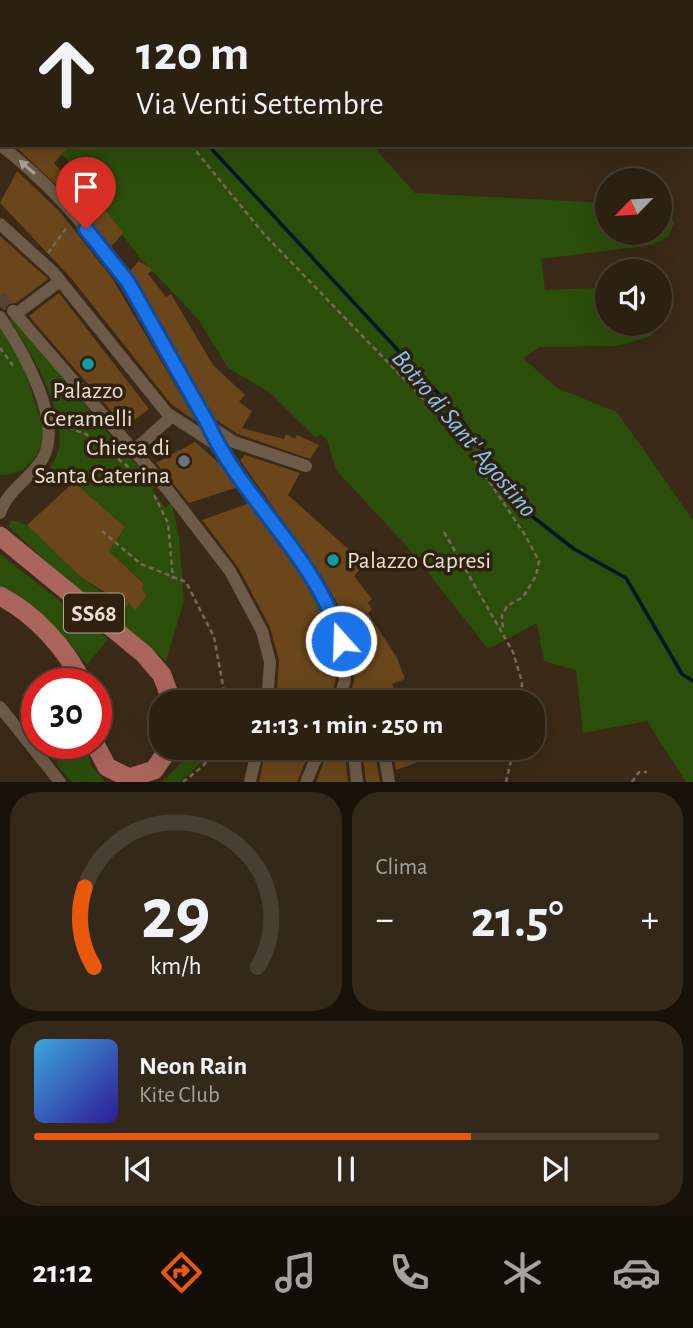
<!DOCTYPE html>
<html lang="it">
<meta charset="utf-8">
<style>
body{margin:0;font-family:"Alegreya Sans",sans-serif;background:#34281a;color:#f1f3f6;height:100vh;display:flex;flex-direction:column;font-size:26px;white-space:nowrap}
*{box-sizing:border-box;margin:0}
p{font-size:23px;color:#a6a39f}
.icon{flex:none;width:38px;height:38px;fill:none;stroke:currentColor;stroke-width:2;stroke-linecap:round;stroke-linejoin:round}
.map{position:relative;height:782px;overflow:hidden}
.panel{display:flex;flex-direction:column;gap:10px;padding:10px;background:#181209;flex:1}
.panel>*{flex:none}
.top-card{position:absolute;left:0px;top:0px;width:693px;height:147px;box-shadow:0 7px 28px #0002,0 0 0 2px #483e31;background:#2c2011;color:#f1f3f6;overflow:hidden}
.needle{width:46px;rotate:245deg}
.tools{position:absolute;left:595px;top:168px;display:grid;gap:14px}
.tools a{display:grid;place-items:center;width:77px;height:77px;border-radius:50%;background:#2c2011;box-shadow:0 7px 28px #0002,0 0 0 2px #483e31;font-size:35px}
.speed{position:absolute;left:21px;top:668px;display:flex;gap:14px;font-size:35px;font-weight:700;text-align:center}
.speed>*{display:grid;place-content:center;width:91px;height:91px;border-radius:50%;background:#2c2011;box-shadow:0 7px 28px #0002,0 0 0 2px #483e31;line-height:1}
.speed .limit{border:10px solid #d22;background:#fff;color:#111}
.pin{position:absolute;display:grid;place-items:center;width:60px;height:60px;color:#fff;margin:-72px -30px;border-radius:50% 50% 50% 0;rotate:-45deg;box-shadow:0 0 7px #0007}
.pin .icon{rotate:45deg}
.me{position:absolute;width:77px;margin:-38px;rotate:340deg;stroke-linejoin:round;filter:drop-shadow(0 0 5px #0008)}
.turn{display:flex;align-items:center;gap:24px;height:147px;padding:0 21px;font-size:32px}
.turn .icon{width:91px;height:91px;stroke-width:2.5}
.turn b{display:block;font-size:49px;line-height:60px}
.big{font-size:52px;font-weight:600;line-height:1.1}
.panel .card{flex:1;display:flex;flex-direction:column;justify-content:center;gap:10px;min-width:0;padding:0 24px;border-radius:28px;background:#34281a}
.panel .dial{align-items:center;gap:0}
.dial svg{height:182px;overflow:visible;fill:none;stroke:#483e31;stroke-width:7;stroke-linecap:round;text-anchor:middle}
.dial text{fill:#f1f3f6;stroke:none}
.song{display:flex;align-items:center;gap:21px}
.cover{width:84px;height:84px;border-radius:10px;background:linear-gradient(135deg,hsl(200 70% 55%),hsl(250 70% 35%))}
.played{height:7px;border-radius:4px;background:linear-gradient(90deg,#ea580c 70%,#483e31 70%)}
.keys{display:flex;justify-content:space-around;direction:ltr}
.heat{display:flex;justify-content:space-between;align-items:center;font-size:38px;direction:ltr}
.panel .tiles{flex:1;display:grid;gap:10px;grid-template-columns:1fr 1fr}
.card:last-child{grid-column:span 2}
.trip{position:absolute;left:149px;top:690px;width:396px;height:70px;border-radius:28px;background:#2c2011;box-shadow:0 7px 28px #0002,0 0 0 2px #483e31;font-weight:600;line-height:70px;text-align:center}
.tabs{display:flex;height:112px;justify-content:space-around;align-items:center;background:#120d07;color:#a6a39f}
.tabs .icon{width:49px;height:49px}
.tabs .on{color:#ea580c}
.tabs b{font-size:32px;color:#f1f3f6}
.map>svg:first-child{display:block}
.green{fill:#2b4e0a}
.lines{fill:none;stroke-linecap:round;stroke-linejoin:round}
.stream{stroke:#001729;stroke-width:3.5}
.building{fill:#6a461a}
.street-tunnel{stroke:#544533;stroke-width:12;stroke-dasharray:12 6;stroke-linecap:butt}
.path{stroke:#776958;stroke-width:2.5;stroke-dasharray:5 3.5;stroke-linecap:butt}
.street{stroke:#6d5b47;stroke-width:12}
.primary{stroke:#aa655c;stroke-width:19}
.oneway{fill:#b2a494}
.route-casing{stroke:#114b97;stroke-width:18}
.route{stroke:#1a73e8;stroke-width:12}
.culture-dot{fill:#0f9aa8;stroke:#30200e;stroke-width:2.5}
.worship-dot{fill:#6b7280;stroke:#30200e;stroke-width:2.5}
.labels{text-anchor:middle;stroke-width:7;stroke-linejoin:round;paint-order:stroke}
.shield{fill:#30200e;stroke:#b2a698;stroke-width:2}
.shield-label{font-size:23px;font-weight:bold;fill:#eadfd3}
.poi-label{font-size:24px;fill:#eadfd3;stroke:#30200e}
.water-label{font-size:26px;font-style:italic;fill:#85c6f6;stroke:#30200e}
</style>
<div class="map">
<svg width="693" height="782" viewBox="0 0 693 782">
<rect width="100%" height="100%" fill="#3a2a17"/>
<g class="green">
<path d="M0 0H300L301 2H2V93Z"/>
<path d="M64 145H372L415 193 607 203V233H660V206H665L674 223 668 237 653 245 541 259 545 290 596 288 607 293V324H648L651 336 618 346 540 347 523 358 557 388 617 412 693 520V782H686L647 721 583 733 576 670 544 661 537 623 488 649 411 551 336 470 327 440 321 434 316 438 269 392 228 368 198 319 139 257 103 209 93 183 61 154Z"/>
<path d="M13 316 119 447 116 449 124 458 128 456 157 485 152 490 165 508 172 503 179 537 184 601 166 661 78 591 9 527 11 520C37 523 60 558 79 575 93 588 109 595 123 609L129 603 135 609 147 597 142 590 143 582 109 551 125 527 74 482 50 469C52 463 57 456 59 449 66 413 30 348 9 320Z"/>
<path d="M0 327 24 368 46 437C36 459 27 475 0 475Z"/>
<path d="M0 554 108 639 87 665C62 633 38 603 0 586Z"/>
<path d="M56 744H85L92 767 105 782H72L57 765Z"/>
<path d="M186 747H213L204 760 180 782H162L182 762Z"/>
</g>
<g class="lines">
<g class="stream">
<path d="M85 0 87 2"/>
<path d="M208 145 458 415 528 513 574 549 626 578 682 674 693 681"/>
</g>
</g>
<g class="building">
<path d="M14 145H70L54 163 94 208 100 203 123 233 111 247 73 201Z"/>
<path d="M17 171 60 212 112 278 197 422 171 404 71 278 0 203Z"/>
<path d="M0 236 48 279 16 303 8 304 5 310 0 307Z"/>
<path d="M139 261 153 270 148 274 166 297 171 294 213 365 245 395 239 402 252 411 242 428 284 439 286 434 295 439 297 435 319 445 310 459 238 434 216 420 129 272Z"/>
<path d="M59 293 149 409 125 427 29 316Z"/>
<path d="M195 442 220 464 238 487 189 503 156 463Z"/>
<path d="M245 455 300 473 288 495 365 564 354 576 372 599 368 603 372 609 368 613 397 658 405 679 392 684 400 702H348L354 681 353 659 338 605 323 578 240 460Z"/>
<path d="M74 482 125 527 109 551 143 583 142 590 147 596 135 610 129 603 123 609 108 594 82 578 27 525Z"/>
<path d="M250 503 309 588 322 612 335 660 336 678 330 702H292L281 697 282 692 277 690 279 660 270 627 238 567 202 520Z"/>
<path d="M287 747H311L297 782H259L265 753 282 759Z"/>
<path d="M374 747 380 782H366L362 749Z"/>
<path d="M392 747H413L416 763 396 770Z"/>
<path d="M327 754 345 755 348 782H316Z"/>
</g>
<g class="lines">
<path class="street-tunnel" d="M0 296 13 311"/>
<g class="path">
<path d="M55 0 57 2"/>
<path d="M191 145 263 233 458 435 525 535 539 561 536 576 523 597 507 606 502 615 503 629"/>
<path d="M48 253 67 227"/>
<path d="M0 348 14 367"/>
<path d="M60 425 86 434 131 469"/>
<path d="M154 495 168 523 173 579"/>
<path d="M102 531 141 564 186 582 214 637 226 702"/>
<path d="M444 532 513 652 522 682 521 702"/>
<path d="M183 782 203 766 217 747"/>
<path d="M506 782 514 747"/>
<path d="M632 782 639 772H647"/>
</g>
<g class="street">
<path d="M0 145C101 223 148 316 208 424L215 444"/>
<path d="M0 224 53 272 167 413 215 444 237 470 316 583 330 609 344 659 345 679 339 702"/>
<path d="M13 311 167 489 230 571 262 631 270 662 267 702"/>
<path d="M16 314 60 281"/>
<path d="M0 317C21 348 64 421 43 458 31 479 8 489 0 513"/>
<path d="M211 427 234 442 306 466"/>
<path d="M132 452 171 417"/>
<path d="M0 707 60 782"/>
<path d="M353 747 357 782"/>
<path d="M383 747 389 782"/>
<path d="M250 782 258 747"/>
<path d="M306 782 321 747"/>
</g>
<g class="primary">
<path d="M0 536 144 654 162 675 172 702"/>
<path d="M0 596C35 614 67 649 83 684"/>
<path d="M95 744 107 767 129 778 154 770 170 747"/>
</g>
</g>
<defs><path id="oneway-solid" d="M-6-.8H1V-3.2L6.5 0L1 3.2V.8H-6Z" transform="scale(1.75)"/></defs>
<use class="oneway" href="#oneway-solid" transform="translate(27 167) rotate(-139)"/>
<g class="lines">
<g class="route-casing">
<path id="route" d="M86 229 128 282 208 424C242 500 317 557 341 641"/>
</g>
<use href="#route" class="route"/>
</g>
<g class="culture-dot">
<circle cx="88" cy="364" r="7"/>
<circle cx="333" cy="560" r="7"/>
</g>
<circle class="worship-dot" cx="184" cy="461" r="7"/>
<g class="labels">
<rect class="shield" x="64" y="593.5" width="60" height="39" rx="5"/>
<g class="shield-label">
<text x="94" y="621">SS68</text>
</g>
<g class="poi-label">
<text x="88" y="398">Palazzo<tspan x="88" dy="28">Ceramelli</tspan></text>
<text x="170" y="455" text-anchor="end">Chiesa di<tspan x="170" dy="28">Santa Caterina</tspan></text>
<text x="347" y="568" text-anchor="start">Palazzo Capresi</text>
</g>
<g class="water-label">
<text transform="translate(465 433) rotate(50)" y="9">Botro di Sant' Agostino</text>
</g>
</g>
</svg>
<div class="tools">
<a><svg class="needle" viewBox="-14 -14 28 28"><path d="M0-13l5 13h-10z" fill="#e53935"/><path d="M0 13l5-13h-10z" fill="#a6a39f"/></svg></a>
<a><svg class="icon" aria-label="sound" viewBox="0 0 24 24"><path d="M4 9h4l5-4v14l-5-4H4zM17 9q2 3 0 6"/></svg></a>
</div>
<div class="speed"><div class="limit">30</div></div>
<div class="pin" style="left:86px;top:229px;background:#d93025"><svg class="icon" aria-label="arrive" viewBox="0 0 24 24"><path d="M6 21V4h12l-3 4 3 4H6"/></svg></div>
<svg class="me" style="left:341px;top:641px" viewBox="-20 -20 40 40"><circle r="17" fill="#1a73e8" stroke="#fff" stroke-width="3"/><path d="M0-11L8 9 0 5-8 9z" fill="#fff"/></svg>
<div class="trip">21:13 · 1 min · 250 m</div>
<div class="top-card">
<div class="turn"><svg class="icon" aria-label="ahead" viewBox="0 0 24 24"><path d="M12 20V5M6 11l6-6 6 6"/></svg><div><b>120 m</b>Via Venti Settembre</div></div>
</div>
</div>
<section class="panel">
<div class="tiles">
<div class="card dial"><svg viewBox="0 0 100 80">
<path d="M14 69A42 42 0 1 1 86 69"/>
<path d="M14 69A42 42 0 0 1 10 34" stroke="#ea580c"/>
<text x="50" y="56" font-size="32" font-weight="700">29</text>
<text x="50" y="72" font-size="11">km/h</text>
</svg></div>
<div class="card"><p>Clima</p>
<div class="heat"><a>−</a><b class="big">21.5°</b><a>+</a></div>
</div>
<div class="card">
<div class="song"><i class="cover"></i><div><b>Neon Rain</b><p>Kite Club</p></div></div>
<div class="played"></div>
<div class="keys"><svg class="icon" aria-label="previous" viewBox="0 0 24 24"><path d="M18 5L8 12l10 7zM5 5v14"/></svg><svg class="icon" aria-label="pause" viewBox="0 0 24 24"><path d="M8 5v14M16 5v14"/></svg><svg class="icon" aria-label="next" viewBox="0 0 24 24"><path d="M6 5l10 7-10 7zM19 5v14"/></svg></div>
</div>
</div>
</section>
<nav class="tabs">
<b>21:12</b>
<svg class="icon on" aria-label="directions" viewBox="0 0 24 24"><path d="M12 3l9 9-9 9-9-9zM9 14v-3h6M13 9l2 2-2 2"/></svg>
<svg class="icon" aria-label="music" viewBox="0 0 24 24"><path d="M9 18V5l10-2v13"/><circle cx="6" cy="18" r="3"/><circle cx="16" cy="16" r="3"/></svg>
<svg class="icon" aria-label="phone" viewBox="0 0 24 24"><path d="M5 4h4l2 5-3 2q2 4 5 5l2-3 5 2v4C11 20 4 13 5 4z"/></svg>
<svg class="icon" aria-label="climate" viewBox="0 0 24 24"><path d="M12 3v18M4 7l16 10M4 17L20 7"/></svg>
<svg class="icon" aria-label="car" viewBox="0 0 24 24"><path d="M5 17H2v-5l4-1 3-4h7l3 4 3 1v5h-3M9 17h6M6 11h13"/><circle cx="7" cy="17" r="2"/><circle cx="17" cy="17" r="2"/></svg>
</nav>
